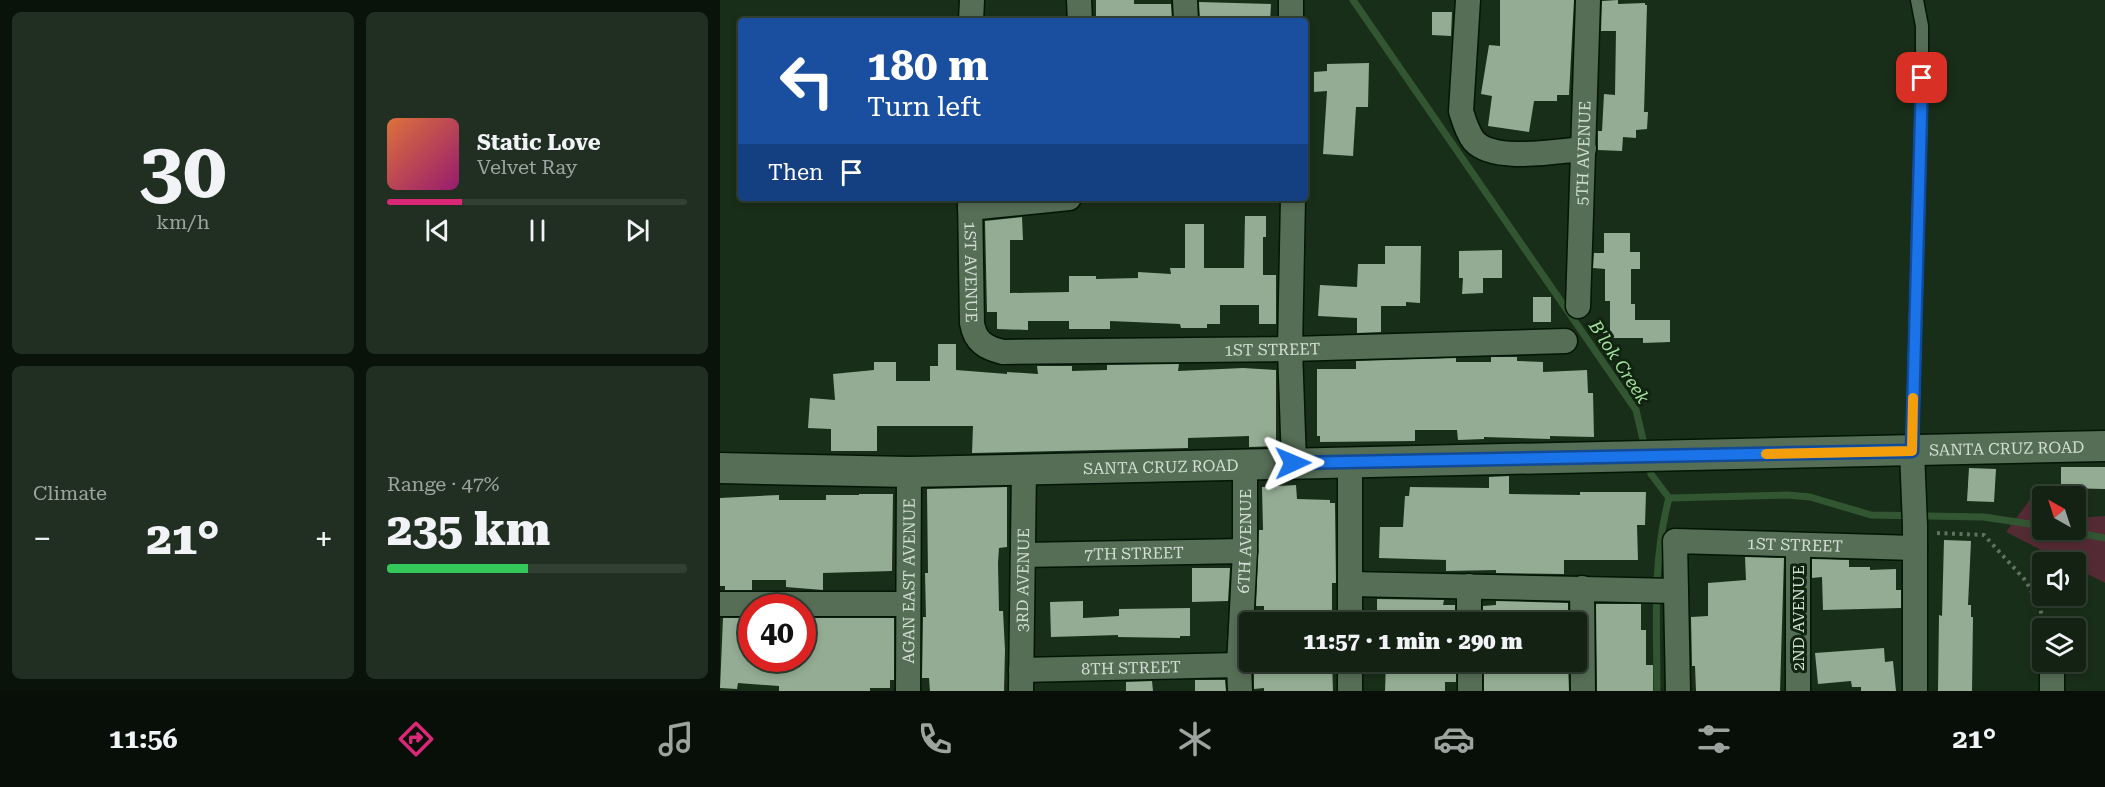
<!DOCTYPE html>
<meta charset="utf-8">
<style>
body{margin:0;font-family:"Roboto Serif",serif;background:#202f21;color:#f1f3f6;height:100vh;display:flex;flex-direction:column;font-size:22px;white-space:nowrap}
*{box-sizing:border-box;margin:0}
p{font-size:20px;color:#9da4a0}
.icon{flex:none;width:33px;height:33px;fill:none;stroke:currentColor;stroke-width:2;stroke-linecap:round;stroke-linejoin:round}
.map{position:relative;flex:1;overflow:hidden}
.details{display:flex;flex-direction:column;gap:12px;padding:12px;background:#0a130a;width:720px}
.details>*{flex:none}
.top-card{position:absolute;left:18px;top:18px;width:570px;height:183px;border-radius:6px;box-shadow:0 3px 9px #0003,0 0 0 2px #323f33;background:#1a4fa0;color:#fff;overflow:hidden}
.needle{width:39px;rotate:321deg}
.fabs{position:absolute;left:1312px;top:486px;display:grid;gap:12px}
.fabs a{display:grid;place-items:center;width:54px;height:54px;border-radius:6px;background:#132213;box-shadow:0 3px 9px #0003,0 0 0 2px #323f33;font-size:30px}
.speed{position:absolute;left:18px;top:594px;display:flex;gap:12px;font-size:30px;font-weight:700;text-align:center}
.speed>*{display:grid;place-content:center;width:78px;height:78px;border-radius:50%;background:#132213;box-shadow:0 3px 9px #0003,0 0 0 2px #323f33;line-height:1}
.speed .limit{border:9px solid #d22;background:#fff;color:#111}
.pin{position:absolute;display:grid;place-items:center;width:51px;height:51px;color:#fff;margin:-26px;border-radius:12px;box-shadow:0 3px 9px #0006}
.me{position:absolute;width:66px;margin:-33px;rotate:89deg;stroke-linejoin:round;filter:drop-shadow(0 0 4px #0008)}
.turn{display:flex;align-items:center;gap:21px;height:126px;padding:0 30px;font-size:27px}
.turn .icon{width:78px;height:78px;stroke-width:2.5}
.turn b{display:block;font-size:42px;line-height:51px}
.then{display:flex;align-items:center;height:57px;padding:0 30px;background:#0003;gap:12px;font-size:22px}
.big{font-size:45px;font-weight:800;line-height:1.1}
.details .card{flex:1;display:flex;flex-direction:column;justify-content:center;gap:9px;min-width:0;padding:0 21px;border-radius:9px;background:#202f21}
.details .dial{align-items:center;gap:0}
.dial b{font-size:78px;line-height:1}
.song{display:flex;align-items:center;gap:18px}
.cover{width:72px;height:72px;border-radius:9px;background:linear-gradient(135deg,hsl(20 70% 55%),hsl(320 70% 35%))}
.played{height:6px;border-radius:3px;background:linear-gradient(90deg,#db2777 25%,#323f33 25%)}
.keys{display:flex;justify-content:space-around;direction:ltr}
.heat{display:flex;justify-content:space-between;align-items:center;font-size:33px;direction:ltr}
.charge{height:9px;border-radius:4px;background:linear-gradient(90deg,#34c759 47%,#323f33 0)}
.details .tiles{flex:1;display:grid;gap:12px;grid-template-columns:repeat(2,1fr)}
.trip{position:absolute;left:519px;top:612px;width:348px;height:60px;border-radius:6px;background:#132213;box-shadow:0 3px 9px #0003,0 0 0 2px #323f33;font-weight:800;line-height:60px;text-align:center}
.menu{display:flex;height:96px;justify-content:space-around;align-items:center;background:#080e08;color:#9da4a0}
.menu .icon{width:42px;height:42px}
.menu .active{color:#db2777}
.menu b{font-size:27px;color:#f1f3f6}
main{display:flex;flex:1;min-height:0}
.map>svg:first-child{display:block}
.green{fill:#542b34}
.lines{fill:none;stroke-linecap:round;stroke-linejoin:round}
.stream{stroke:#315631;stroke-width:7}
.building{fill:#94ac93}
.service-casing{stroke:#031504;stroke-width:15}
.minor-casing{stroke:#031504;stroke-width:27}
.tertiary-casing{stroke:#031504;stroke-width:33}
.path{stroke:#607260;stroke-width:4;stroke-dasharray:3 4.5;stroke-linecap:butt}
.service{stroke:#566d56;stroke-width:12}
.minor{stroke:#566d56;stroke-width:24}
.tertiary{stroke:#566d56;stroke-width:30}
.route-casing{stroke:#114b97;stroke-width:15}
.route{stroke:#1a73e8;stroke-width:10}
.slow{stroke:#f59e0b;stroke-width:10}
.labels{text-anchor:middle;stroke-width:6;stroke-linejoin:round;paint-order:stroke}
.street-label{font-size:16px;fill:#d2dfd2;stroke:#102410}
.water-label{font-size:18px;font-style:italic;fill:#a5e1a3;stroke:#102410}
</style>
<main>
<section class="details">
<div class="tiles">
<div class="card dial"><b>30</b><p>km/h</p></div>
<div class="card">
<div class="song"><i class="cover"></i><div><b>Static Love</b><p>Velvet Ray</p></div></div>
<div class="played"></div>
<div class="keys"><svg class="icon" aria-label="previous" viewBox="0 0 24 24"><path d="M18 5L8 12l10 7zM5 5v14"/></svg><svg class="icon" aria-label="pause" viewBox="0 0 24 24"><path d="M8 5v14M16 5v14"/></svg><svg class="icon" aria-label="next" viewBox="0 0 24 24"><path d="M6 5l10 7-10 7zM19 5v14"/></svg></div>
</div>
<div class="card"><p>Climate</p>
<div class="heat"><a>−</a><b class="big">21°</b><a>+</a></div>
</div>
<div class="card"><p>Range · 47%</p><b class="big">235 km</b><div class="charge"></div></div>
</div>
</section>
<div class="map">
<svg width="1385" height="691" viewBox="0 0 1385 691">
<rect width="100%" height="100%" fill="#192e19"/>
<path class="green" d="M1312 497 1323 503V530H1356V518L1385 516V583L1356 568V562H1345L1286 532Z"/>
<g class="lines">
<g class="stream">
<path d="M633 0 916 410 925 448"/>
<path d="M929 464 931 474 949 498"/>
<path d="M949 498 1067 495 1090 497 1151 515 1264 517 1323 526"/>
<path d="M1342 530 1385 538"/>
<path d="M937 691C937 627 932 561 949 498"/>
</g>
</g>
<g class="building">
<path d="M376 0H414V4H451L452 21H376Z"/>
<path d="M780 0H854L849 95H837V101H814L809 132 768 126 772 96 761 94 769 45 780 46Z"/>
<path d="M898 0V4L925 3V5H927L924 112H928L927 129 916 130V138L903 137 902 151 878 150V131H882L884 94 895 95 896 31H881L882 1Z"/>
<path d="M479 2 551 4 550 21H480Z"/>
<path d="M712 12H732L731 36 712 35Z"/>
<path d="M649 63 648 107H636L633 156 603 154 607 91 594 92V72L607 71V64Z"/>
<path d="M525 216H546V237H543V275H556V324H539V305H500V324H487V328H461L460 324 390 321V329H349V321H308V330L277 329V312H267L265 221 302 217 303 240H290V293L349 292V276H376V279L418 278V272L451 274 450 268H465V224H484V268H524Z"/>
<path d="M884 233H910V252H920V269H911V304H915V320H950V342L923 343V338H890V301H885V269L873 268 874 253H884Z"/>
<path d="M665 246H701L700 303 686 302V306H661V332L637 333V318L598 316 600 285 637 287 638 264H665Z"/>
<path d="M782 250V278H763V293L742 294 743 278H739V251Z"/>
<rect x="813" y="297" width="18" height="25"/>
<path d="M218 344H236V370L287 374V372L318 374 317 366H352V371L387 370V365L459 364 458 371 523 368 556 370V446L529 447V436L468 438V448L252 453 253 426H157V451H111V429L88 428 90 398 115 400 113 374 154 370V362H176V381H210V366H218Z"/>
<path d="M771 357H797V361L823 362V372L867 370 868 393H873L874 437 830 436V439L764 437V439L738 440 737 430H695V441L600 442V436H597V369H636V361L736 358V362H771Z"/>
<path d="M1341 467H1385V489L1341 488Z"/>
<path d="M1249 468 1276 469 1274 502 1247 501Z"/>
<path d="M789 476V494L860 495V492H926L925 525H917L918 560H844V574L776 573V570L726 571V560L659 558 660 527H683L685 496H689L690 487 769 488V477Z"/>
<path d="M576 485 577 499 610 500V503H615L616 583H612V612H609V622H544V606H536L539 530H543L542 487Z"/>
<path d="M287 487V547L279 548 278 563 279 611H283L285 650 284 691H210L209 678H202L203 617H206L205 573H208L207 489Z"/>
<path d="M139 494H173L172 571 103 573V590L66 587V580H32V590H5V586H0V498L59 495V500H106V495H139Z"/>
<path d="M1224 540 1251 541 1248 605H1251V617H1253L1252 691H1218L1219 615 1222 616Z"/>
<path d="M1025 557 1064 558 1060 691H976L975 666H972L971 617 988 616V583L1026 580Z"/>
<path d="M1092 559 1129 560V567H1150V570L1176 569V590H1181V608L1103 610 1102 577 1092 578Z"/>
<path d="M472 568H510L508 601 472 602Z"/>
<path d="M657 599 724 600 723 605H735V622H657Z"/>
<path d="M363 601V618L399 616V609L470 608V636H460V638L398 637V635L331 637 330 602Z"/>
<path d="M776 601 848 603V622H763V606L776 605Z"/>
<path d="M876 604H921V630H926V665H933V691H877Z"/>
<path d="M3 618H32V658H82V618H174V680H170V688H150V691H59V686L18 683 17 689 0 688Z"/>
<path d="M1164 648 1165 662 1173 661 1176 691H1141V687H1132L1131 681 1098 684 1095 653Z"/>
<path d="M542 662H612L613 691H544V688L534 689V673H543Z"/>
<path d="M666 662H736V682H725V691H665Z"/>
<path d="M764 662H848L849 691H764Z"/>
<path d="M475 680H505L506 691H475Z"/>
<path d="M432 681 433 691H406V682Z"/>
</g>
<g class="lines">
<g class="service-casing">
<path id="service" d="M1192 451 1202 78V26L1197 0"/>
</g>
<g class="minor-casing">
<g id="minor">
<path d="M359 0 360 21"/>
<path d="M465 0 466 21"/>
<path d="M571 0V21"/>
<path d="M748 0 741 111C744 121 747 132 754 141 774 163 837 151 864 149"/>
<path d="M251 21 252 0"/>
<path id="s1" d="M250 198 252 323C255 342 266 348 283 352L570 349 845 341"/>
<path d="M573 198 570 349 574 463"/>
<path d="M250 208 349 198"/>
<path id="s2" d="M858 306 868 0"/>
<path d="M1192 451 1195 526V691"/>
<path id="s3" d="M303 555 525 551"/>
<path d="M630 584 956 591"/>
<path d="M749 586V622"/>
<path d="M862 588 863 691"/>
<path d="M0 604H188"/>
<path d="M630 622V462"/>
<path d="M630 662V691"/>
<path d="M750 662V691"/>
<path id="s4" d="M301 670 519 665"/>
<path id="s5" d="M188 691 189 472"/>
<path id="s6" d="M301 691 304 469"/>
<path id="s7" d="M520 691 519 665 525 551V465"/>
<path id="s8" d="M958 691 955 541 1195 548"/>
<path d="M1078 691V545"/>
<path d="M1332 691V662"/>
</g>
</g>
<g class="tertiary-casing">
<g id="tertiary">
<path id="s9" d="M0 468 189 472 1385 446"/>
</g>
</g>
<path class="path" d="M1217 533 1264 535 1306 581 1320 608 1325 628"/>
<use href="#service" class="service"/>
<use href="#minor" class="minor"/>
<use href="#tertiary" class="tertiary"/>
</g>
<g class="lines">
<g class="route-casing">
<path id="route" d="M573 463 1192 451 1202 78"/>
</g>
<use href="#route" class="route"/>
<path class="slow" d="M1046 454 1192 451 1193 398"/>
</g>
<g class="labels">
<g class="street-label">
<text dy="6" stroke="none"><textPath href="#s2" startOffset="153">5TH AVENUE</textPath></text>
<text dy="6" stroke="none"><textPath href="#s1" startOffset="74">1ST AVENUE</textPath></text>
<text dy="6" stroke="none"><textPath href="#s1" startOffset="440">1ST STREET</textPath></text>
<text dy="6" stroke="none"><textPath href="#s9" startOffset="1287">SANTA CRUZ ROAD</textPath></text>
<text dy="6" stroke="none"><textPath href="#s9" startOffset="441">SANTA CRUZ ROAD</textPath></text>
<text dy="6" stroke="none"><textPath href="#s7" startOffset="150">6TH AVENUE</textPath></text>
<text dy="6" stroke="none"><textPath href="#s8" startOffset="270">1ST STREET</textPath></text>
<text dy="6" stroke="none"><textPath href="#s3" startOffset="111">7TH STREET</textPath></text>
<text dy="6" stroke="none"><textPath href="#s6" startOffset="111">3RD AVENUE</textPath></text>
<text dy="6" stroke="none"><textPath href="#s5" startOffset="110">AGAN EAST AVENUE</textPath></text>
<text transform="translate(1078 618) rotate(-90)" y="6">2ND AVENUE</text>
<text dy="6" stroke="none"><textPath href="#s4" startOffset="110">8TH STREET</textPath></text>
</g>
<g class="water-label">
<text transform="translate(899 362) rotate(57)" y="6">B'lok Creek</text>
</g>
</g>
</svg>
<div class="fabs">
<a><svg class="needle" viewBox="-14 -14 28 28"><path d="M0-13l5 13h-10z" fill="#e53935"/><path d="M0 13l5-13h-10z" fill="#9da4a0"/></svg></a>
<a><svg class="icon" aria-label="sound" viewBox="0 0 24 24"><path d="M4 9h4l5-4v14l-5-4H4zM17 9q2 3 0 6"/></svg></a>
<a><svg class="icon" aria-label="layers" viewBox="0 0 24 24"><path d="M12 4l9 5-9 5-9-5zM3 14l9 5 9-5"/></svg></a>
</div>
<div class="speed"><div class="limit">40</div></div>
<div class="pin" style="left:1202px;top:78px;background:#d93025"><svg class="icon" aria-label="arrive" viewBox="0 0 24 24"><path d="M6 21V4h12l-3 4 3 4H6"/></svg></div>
<svg class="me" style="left:573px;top:463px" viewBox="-20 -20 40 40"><path d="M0-17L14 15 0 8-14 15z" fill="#1a73e8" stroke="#fff" stroke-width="4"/></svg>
<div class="trip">11:57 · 1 min · 290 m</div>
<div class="top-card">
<div class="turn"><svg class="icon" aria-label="left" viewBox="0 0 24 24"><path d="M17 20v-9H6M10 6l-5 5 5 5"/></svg><div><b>180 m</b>Turn left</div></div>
<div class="then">Then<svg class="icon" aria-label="arrive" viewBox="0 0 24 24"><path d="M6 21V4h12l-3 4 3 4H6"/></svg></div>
</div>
</div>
</main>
<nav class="menu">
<b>11:56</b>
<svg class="icon active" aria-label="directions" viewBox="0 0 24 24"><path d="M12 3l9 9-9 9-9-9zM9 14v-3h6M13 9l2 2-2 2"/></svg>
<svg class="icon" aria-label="music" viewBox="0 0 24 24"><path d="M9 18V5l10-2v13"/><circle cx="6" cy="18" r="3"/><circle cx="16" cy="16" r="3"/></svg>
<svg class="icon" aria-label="phone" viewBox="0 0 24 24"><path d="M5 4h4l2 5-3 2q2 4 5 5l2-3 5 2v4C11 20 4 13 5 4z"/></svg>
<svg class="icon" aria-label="climate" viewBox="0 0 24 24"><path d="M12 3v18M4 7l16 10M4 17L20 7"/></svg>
<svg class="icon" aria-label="car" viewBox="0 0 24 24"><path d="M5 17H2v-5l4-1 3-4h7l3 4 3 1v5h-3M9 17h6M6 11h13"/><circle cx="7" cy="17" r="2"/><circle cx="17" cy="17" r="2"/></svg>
<svg class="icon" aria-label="filters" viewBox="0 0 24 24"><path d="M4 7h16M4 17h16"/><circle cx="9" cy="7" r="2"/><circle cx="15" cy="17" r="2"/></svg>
<b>21°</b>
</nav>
